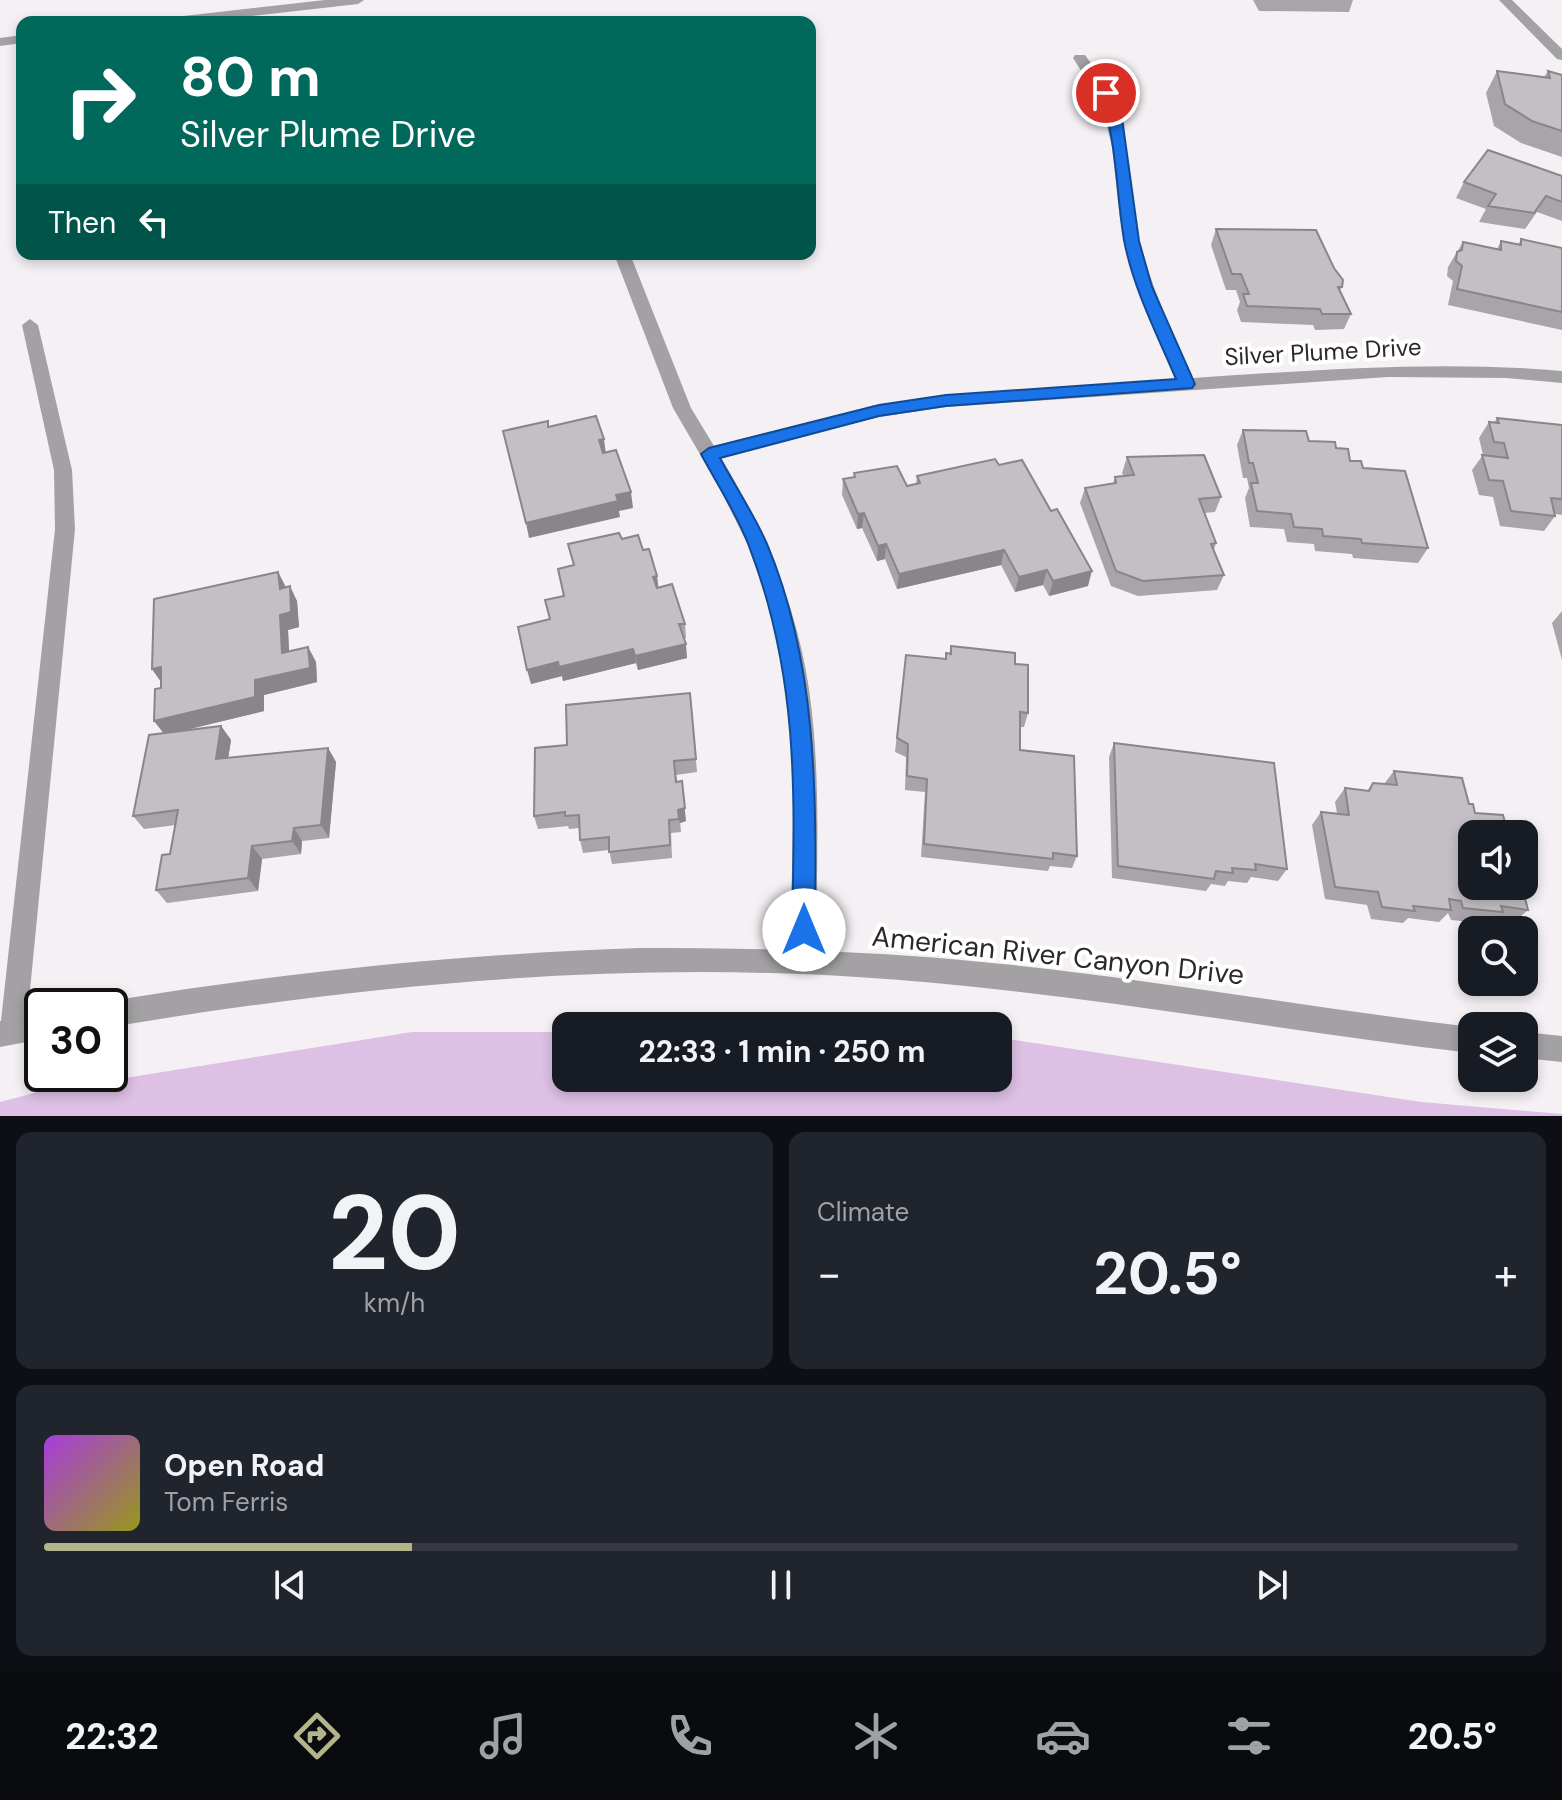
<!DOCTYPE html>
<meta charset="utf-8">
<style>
body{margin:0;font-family:"DM Sans",sans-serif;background:#20242c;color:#f1f3f6;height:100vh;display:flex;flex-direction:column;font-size:30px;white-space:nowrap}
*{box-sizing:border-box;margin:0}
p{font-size:26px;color:#9ea1a6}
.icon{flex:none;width:44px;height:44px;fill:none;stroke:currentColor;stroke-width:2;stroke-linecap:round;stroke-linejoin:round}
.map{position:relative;height:1116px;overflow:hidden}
.drawer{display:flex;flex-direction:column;gap:16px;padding:16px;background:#0d0f14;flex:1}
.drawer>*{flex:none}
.banner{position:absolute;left:16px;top:16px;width:800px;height:244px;border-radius:16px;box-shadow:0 4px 12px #0003;background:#00695c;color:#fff;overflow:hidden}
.controls{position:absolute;left:1458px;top:820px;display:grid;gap:16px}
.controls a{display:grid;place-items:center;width:80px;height:80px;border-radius:16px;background:#171b24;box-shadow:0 4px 12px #0003;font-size:40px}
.speed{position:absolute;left:24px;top:988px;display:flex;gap:16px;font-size:40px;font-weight:700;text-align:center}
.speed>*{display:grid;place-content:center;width:104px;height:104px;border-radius:50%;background:#171b24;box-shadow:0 4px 12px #0003;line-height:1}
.speed .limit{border:4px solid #111;border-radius:12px;background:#fff;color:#111}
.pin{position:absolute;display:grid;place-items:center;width:68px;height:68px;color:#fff;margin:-34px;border:4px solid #fff;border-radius:50%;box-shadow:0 2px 8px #0007}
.me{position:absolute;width:88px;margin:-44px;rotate:0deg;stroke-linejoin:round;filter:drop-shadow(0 0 6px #0008)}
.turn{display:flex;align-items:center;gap:28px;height:168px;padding:0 32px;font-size:36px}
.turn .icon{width:104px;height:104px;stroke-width:2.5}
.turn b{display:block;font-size:56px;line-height:68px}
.then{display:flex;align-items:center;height:76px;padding:0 32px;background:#0003;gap:16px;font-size:30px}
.big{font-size:60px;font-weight:700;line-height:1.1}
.drawer .widget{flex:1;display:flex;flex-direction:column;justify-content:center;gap:12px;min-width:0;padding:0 28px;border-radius:16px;background:#20242c}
.drawer .dial{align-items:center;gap:0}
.dial b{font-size:104px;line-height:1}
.song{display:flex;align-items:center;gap:24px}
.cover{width:96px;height:96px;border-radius:12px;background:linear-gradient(135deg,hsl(280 70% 55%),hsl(60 70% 35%))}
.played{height:8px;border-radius:4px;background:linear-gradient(90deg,#b3b489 25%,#363941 25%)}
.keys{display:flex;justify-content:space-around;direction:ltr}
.heat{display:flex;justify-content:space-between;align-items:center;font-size:44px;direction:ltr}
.drawer .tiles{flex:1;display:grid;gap:16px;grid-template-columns:1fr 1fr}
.widget:last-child{grid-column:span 2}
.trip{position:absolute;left:552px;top:1012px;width:460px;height:80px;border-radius:16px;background:#171b24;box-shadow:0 4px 12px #0003;font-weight:700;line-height:80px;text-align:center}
.tab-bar{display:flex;height:128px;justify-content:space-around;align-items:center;background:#090b0e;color:#9ea1a6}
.tab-bar .icon{width:56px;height:56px}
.tab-bar .current{color:#b3b489}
.tab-bar b{font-size:36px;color:#f1f3f6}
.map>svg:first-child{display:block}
.green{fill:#ddc0e4}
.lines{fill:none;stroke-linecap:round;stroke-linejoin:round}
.minor{fill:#a3a1a3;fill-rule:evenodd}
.tertiary{fill:#a3a1a3;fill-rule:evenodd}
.wall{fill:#a8a4a9}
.shaded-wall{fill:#888689}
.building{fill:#c3bfc4;stroke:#888689;stroke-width:2}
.route{fill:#1a73e8;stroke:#114b97;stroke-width:2}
.labels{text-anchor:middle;stroke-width:8;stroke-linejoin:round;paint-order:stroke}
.street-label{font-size:24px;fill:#2a282a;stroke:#fff}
.near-street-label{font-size:28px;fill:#2a282a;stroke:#fff}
</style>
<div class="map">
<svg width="1562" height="1116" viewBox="0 0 1562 1116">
<rect width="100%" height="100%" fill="#f4f0f4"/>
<path class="green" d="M412 1032H566V1078H998V1039H1008L1421 1102 1562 1114V1116H0V1102L38 1092Z"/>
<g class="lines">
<g class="minor">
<path d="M325 0H364L358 4 200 22H160L166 18Z"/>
<path d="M1499 0H1512L1562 49V60L1557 59Z"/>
<path d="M22 35V43L0 46V38Z"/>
<path d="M1075 55H1085C1138 124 1122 170 1141 246 1153 292 1174 335 1193 378 1317 370 1439 360 1562 371V383L1506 378 1388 377 946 407 879 417 721 458C764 528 797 607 809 689 822 779 816 872 816 962L812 971 803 974 794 971 790 962 794 773 787 688 771 611 747 543 718 485 673 408 614 254H630L691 408 714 446 879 405 946 395 1176 379 1130 263 1120 219 1112 147 1101 102 1073 58Z"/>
<path d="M30 319 38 325 72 470 75 529 26 1031 22 1040 13 1044 4 1040 0 1030 55 529 54 470 22 325Z"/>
</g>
<g class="tertiary">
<path d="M640 948C747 948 854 950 961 960 1132 975 1301 1007 1472 1027V1053C1267 1029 1064 990 857 977 607 961 357 986 110 1027V1006H100L110 1001C286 972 462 954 640 948Z"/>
<path d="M42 1013V1039L0 1047V1021Z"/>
<path d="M1524 1032 1562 1036V1062L1524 1058Z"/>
</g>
</g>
<g class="wall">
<path d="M1253 0H1353L1349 12 1259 11Z"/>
<path d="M1497 71 1544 77 1548 71 1562 75V157L1521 143 1494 126 1486 93Z"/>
<path d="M1562 176V221L1537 212 1525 229 1479 222 1486 209 1456 198 1464 182Z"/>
<path d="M1216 229 1342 287 1340 290 1351 314 1344 329 1315 330 1313 325 1241 322 1237 310 1240 302 1236 290H1226L1211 245Z"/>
<path d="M1521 239 1562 248V330L1448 305 1453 281 1447 276 1448 267 1463 242 1497 249 1501 241 1518 245Z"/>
<path d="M1497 418 1562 425V515L1555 514V516L1544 531 1500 526 1493 497 1479 495 1472 470 1483 455 1479 438 1489 422 1494 423Z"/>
<path d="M1243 430 1309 441 1336 448 1350 461 1363 468 1428 548 1418 563 1353 558 1352 554 1315 551 1314 544 1287 542 1284 529 1250 527 1245 498 1249 488 1247 478H1243L1237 445Z"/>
<path d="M1127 457 1221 497 1215 512 1204 513 1216 543 1214 550 1224 575 1217 590 1138 596 1111 586 1080 503 1085 488 1113 483 1115 477 1124 476 1122 473Z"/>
<path d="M999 465 1088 586 1049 596 1043 585 1015 592 1001 565 897 589 885 559 877 561 862 528 857 529 842 495 843 479 854 477V473L907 486 916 484 917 476Z"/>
<path d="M622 539 643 550 658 587 685 624 686 638 684 639 687 658 638 670 636 663 563 681 562 676 531 684 550 620 564 596 573 565Z"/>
<path d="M278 572 286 587 297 601 299 627 288 630 289 651 308 647 316 662 317 682 264 695V711L177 732 221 726 231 740 228 758 328 748 336 762 329 838 302 841 301 854 262 859 258 891 167 903 156 890 170 854 176 825 144 829 133 816 164 733 154 721 161 688V682L152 669Z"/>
<path d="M1562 611V660L1552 623Z"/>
<path d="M951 646 1015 664 1028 713 1024 727H1020V750L1077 856 1072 868 1050 866 1048 871 921 857 925 792 905 790 906 757 895 752 906 655 945 659 946 653 949 654Z"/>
<path d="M690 693 697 772 676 775 686 821 680 823 681 832 671 833 672 858 612 864 609 850 583 853 580 840V828L569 829 568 826 538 829 534 816Z"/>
<path d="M1114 743 1287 869 1278 881 1251 877 1247 883 1228 881 1225 886 1211 884 1206 891 1112 878 1109 757Z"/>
<path d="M1394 771 1469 804 1475 813 1528 910 1514 922 1496 919 1490 924 1451 920 1448 913 1439 922 1408 918 1403 923 1371 919 1367 905 1325 899 1312 825 1321 812 1337 813 1335 802 1345 788 1367 791 1373 783 1384 784Z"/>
</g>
<g class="shaded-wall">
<path d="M604 439 606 455 602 456 599 440Z"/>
<path d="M631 492 633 508 619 511 620 517 529 538 526 523 616 495Z"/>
<path d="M864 513 862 528 857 529 858 514Z"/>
<path d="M886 544 885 559 877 561 878 546Z"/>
<path d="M1004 550 1001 565 897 589 899 574Z"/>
<path d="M1047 570 1043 585 1015 592 1019 577Z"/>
<path d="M1092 571 1088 586 1049 596 1053 581Z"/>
<path d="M278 572 286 588 280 589Z"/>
<path d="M657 576 659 591 655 592 653 577Z"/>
<path d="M290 586 297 601 299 627 288 630 290 668 282 653 280 615Z"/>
<path d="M686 644 687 658 638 670 635 656Z"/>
<path d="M308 647 316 662 317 682 264 695V711L165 735 154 721Z"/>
<path d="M633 649 636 663 563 681 562 676 531 684 527 670 558 662Z"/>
<path d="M161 667 162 683 152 669Z"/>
<path d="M221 726 231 740 226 772 216 759Z"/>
<path d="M328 748 336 762 329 838 321 825Z"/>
<path d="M682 781 686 821 680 823 681 832 678 810Z"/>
<path d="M294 828 302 841 301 854 292 841Z"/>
<path d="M252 846 262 859 258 891 248 878Z"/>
</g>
<g class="building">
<path d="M1497 71 1550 78 1548 71 1562 75V131L1532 121 1505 104Z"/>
<path d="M1488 150 1562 176V202L1546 196 1534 213 1488 206 1496 194 1464 182Z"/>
<path d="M1216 229 1316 230 1334 268 1343 280 1342 287H1338L1351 314H1322L1320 309 1247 306 1243 294H1249L1241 274H1232Z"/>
<path d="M1521 239 1562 248V312L1457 289 1462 266 1456 261 1457 252 1462 250 1463 242 1501 250V241L1521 245Z"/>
<path d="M596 416 604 439 599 440 603 453 616 450 631 492 616 495 618 501 526 523 503 431 548 421V427Z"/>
<path d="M1497 418 1562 425V499L1551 498 1555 516 1511 511 1503 481 1489 480 1482 455 1508 458 1504 443 1494 442 1489 422 1499 423Z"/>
<path d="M1243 430 1306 431 1309 441 1335 442 1336 448 1348 449 1350 461H1361L1363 468 1405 471 1428 548 1362 543 1361 539 1323 536 1322 529 1294 527 1291 514 1257 511 1251 483H1258L1253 463H1249Z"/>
<path d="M1204 455 1221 497 1199 499 1216 543 1211 544 1224 575 1143 581 1116 571 1085 488 1116 483 1115 477 1134 475 1127 457Z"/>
<path d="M995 459 999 465 1022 460 1051 511 1057 509 1092 571 1053 581 1047 570 1019 577 1004 550 899 574 886 544 878 546 864 513 858 514 843 479 855 477 854 473 897 466 907 486 920 483 917 476Z"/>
<path d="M619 533 622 539 638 535 643 550 649 549 657 576 653 577 657 588 672 584 685 624H679L686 644 635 656 633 649 559 667 558 662 527 670 518 627 550 619 545 600 564 596 558 569 574 565 568 544Z"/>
<path d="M278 572 280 589 290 586 291 612 280 615 282 653 308 647 310 668 255 680V697L154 721 155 689 161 688V667L152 669 154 599Z"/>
<path d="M951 646 1015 653V664L1028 665V713L1020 712V750L1074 756 1077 856 1053 853V859L924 844 927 779 907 776 908 744 897 738 906 655 946 659V653L951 654Z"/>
<path d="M690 693 696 759 674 761 676 782 682 781 685 808 678 810 679 819 669 820 670 845 609 852V837L580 840 579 815 565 816V812L534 816 535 748 567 745 566 705Z"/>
<path d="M221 726 216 759 328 748 321 825 294 828 292 841 252 846 248 878 156 890 162 855 170 854 178 810 133 816 149 735Z"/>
<path d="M1114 743 1274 763 1287 869 1255 864 1256 870 1232 868 1233 873 1216 871 1214 879 1118 866Z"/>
<path d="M1394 771 1462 778 1469 804H1473L1475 813 1503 815 1508 834H1472V886H1522L1528 910 1501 906 1503 912 1463 908 1461 901 1449 899 1451 910 1413 906 1415 911 1382 907 1378 892 1335 887 1321 812 1349 815 1345 788 1369 791 1373 783 1397 785Z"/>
</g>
<path class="route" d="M1106 89 1113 93 1122 118 1139 241 1152 287 1195 384 1192 388 946 406 879 416 720 458C735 486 754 514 767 544 819 668 816 799 815 930L812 938 804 941 796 938 792 930C795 794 799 676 749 546 737 514 717 484 701 454L709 448 879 405 946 395 1176 379C1157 334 1133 288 1124 240 1116 191 1117 140 1100 93Z"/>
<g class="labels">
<g class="street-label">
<text transform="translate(1323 352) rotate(-3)" y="8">Silver Plume Drive</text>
</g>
<g class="near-street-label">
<text transform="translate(1058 955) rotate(6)" y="10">American River Canyon Drive</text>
</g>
</g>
</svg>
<div class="controls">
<a><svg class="icon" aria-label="sound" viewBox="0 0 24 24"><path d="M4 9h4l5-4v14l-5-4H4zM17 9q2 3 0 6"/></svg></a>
<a><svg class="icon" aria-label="search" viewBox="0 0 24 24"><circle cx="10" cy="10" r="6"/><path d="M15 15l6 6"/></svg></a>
<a><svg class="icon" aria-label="layers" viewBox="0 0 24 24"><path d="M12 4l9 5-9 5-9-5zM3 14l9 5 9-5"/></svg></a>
</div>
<div class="speed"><div class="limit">30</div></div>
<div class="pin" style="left:1106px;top:93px;background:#d93025"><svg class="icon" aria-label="arrive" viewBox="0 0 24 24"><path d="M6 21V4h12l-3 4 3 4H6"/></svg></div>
<svg class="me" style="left:804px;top:930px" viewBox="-20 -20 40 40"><circle r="19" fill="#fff"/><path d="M0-13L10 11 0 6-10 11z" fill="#1a73e8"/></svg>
<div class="trip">22:33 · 1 min · 250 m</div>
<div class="banner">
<div class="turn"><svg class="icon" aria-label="right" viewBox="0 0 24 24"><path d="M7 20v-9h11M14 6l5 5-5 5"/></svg><div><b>80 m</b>Silver Plume Drive</div></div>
<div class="then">Then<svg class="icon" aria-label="left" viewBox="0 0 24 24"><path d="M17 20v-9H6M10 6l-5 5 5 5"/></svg></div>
</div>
</div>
<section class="drawer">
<div class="tiles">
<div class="widget dial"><b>20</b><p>km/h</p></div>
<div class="widget"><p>Climate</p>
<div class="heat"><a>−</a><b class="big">20.5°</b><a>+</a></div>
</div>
<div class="widget">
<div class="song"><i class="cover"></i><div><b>Open Road</b><p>Tom Ferris</p></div></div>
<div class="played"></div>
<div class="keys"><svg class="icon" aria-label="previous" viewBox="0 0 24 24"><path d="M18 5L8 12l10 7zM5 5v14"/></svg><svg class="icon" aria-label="pause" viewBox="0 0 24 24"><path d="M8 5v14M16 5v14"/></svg><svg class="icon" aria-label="next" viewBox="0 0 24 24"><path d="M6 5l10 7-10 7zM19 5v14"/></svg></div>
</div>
</div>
</section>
<nav class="tab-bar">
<b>22:32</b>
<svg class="icon current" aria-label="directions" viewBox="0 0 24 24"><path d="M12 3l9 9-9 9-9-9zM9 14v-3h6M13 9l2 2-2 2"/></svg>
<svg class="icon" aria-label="music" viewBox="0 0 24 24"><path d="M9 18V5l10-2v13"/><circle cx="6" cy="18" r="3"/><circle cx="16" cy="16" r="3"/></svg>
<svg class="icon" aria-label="phone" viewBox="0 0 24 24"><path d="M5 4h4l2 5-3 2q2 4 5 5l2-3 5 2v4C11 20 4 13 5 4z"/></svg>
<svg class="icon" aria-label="climate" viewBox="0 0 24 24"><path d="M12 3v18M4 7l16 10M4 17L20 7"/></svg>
<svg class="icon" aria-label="car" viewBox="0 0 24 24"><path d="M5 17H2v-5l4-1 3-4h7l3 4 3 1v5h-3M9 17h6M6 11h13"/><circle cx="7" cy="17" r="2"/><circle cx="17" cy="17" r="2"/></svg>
<svg class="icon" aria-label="filters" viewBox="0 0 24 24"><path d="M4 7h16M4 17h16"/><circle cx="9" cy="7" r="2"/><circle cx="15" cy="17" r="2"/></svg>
<b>20.5°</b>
</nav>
